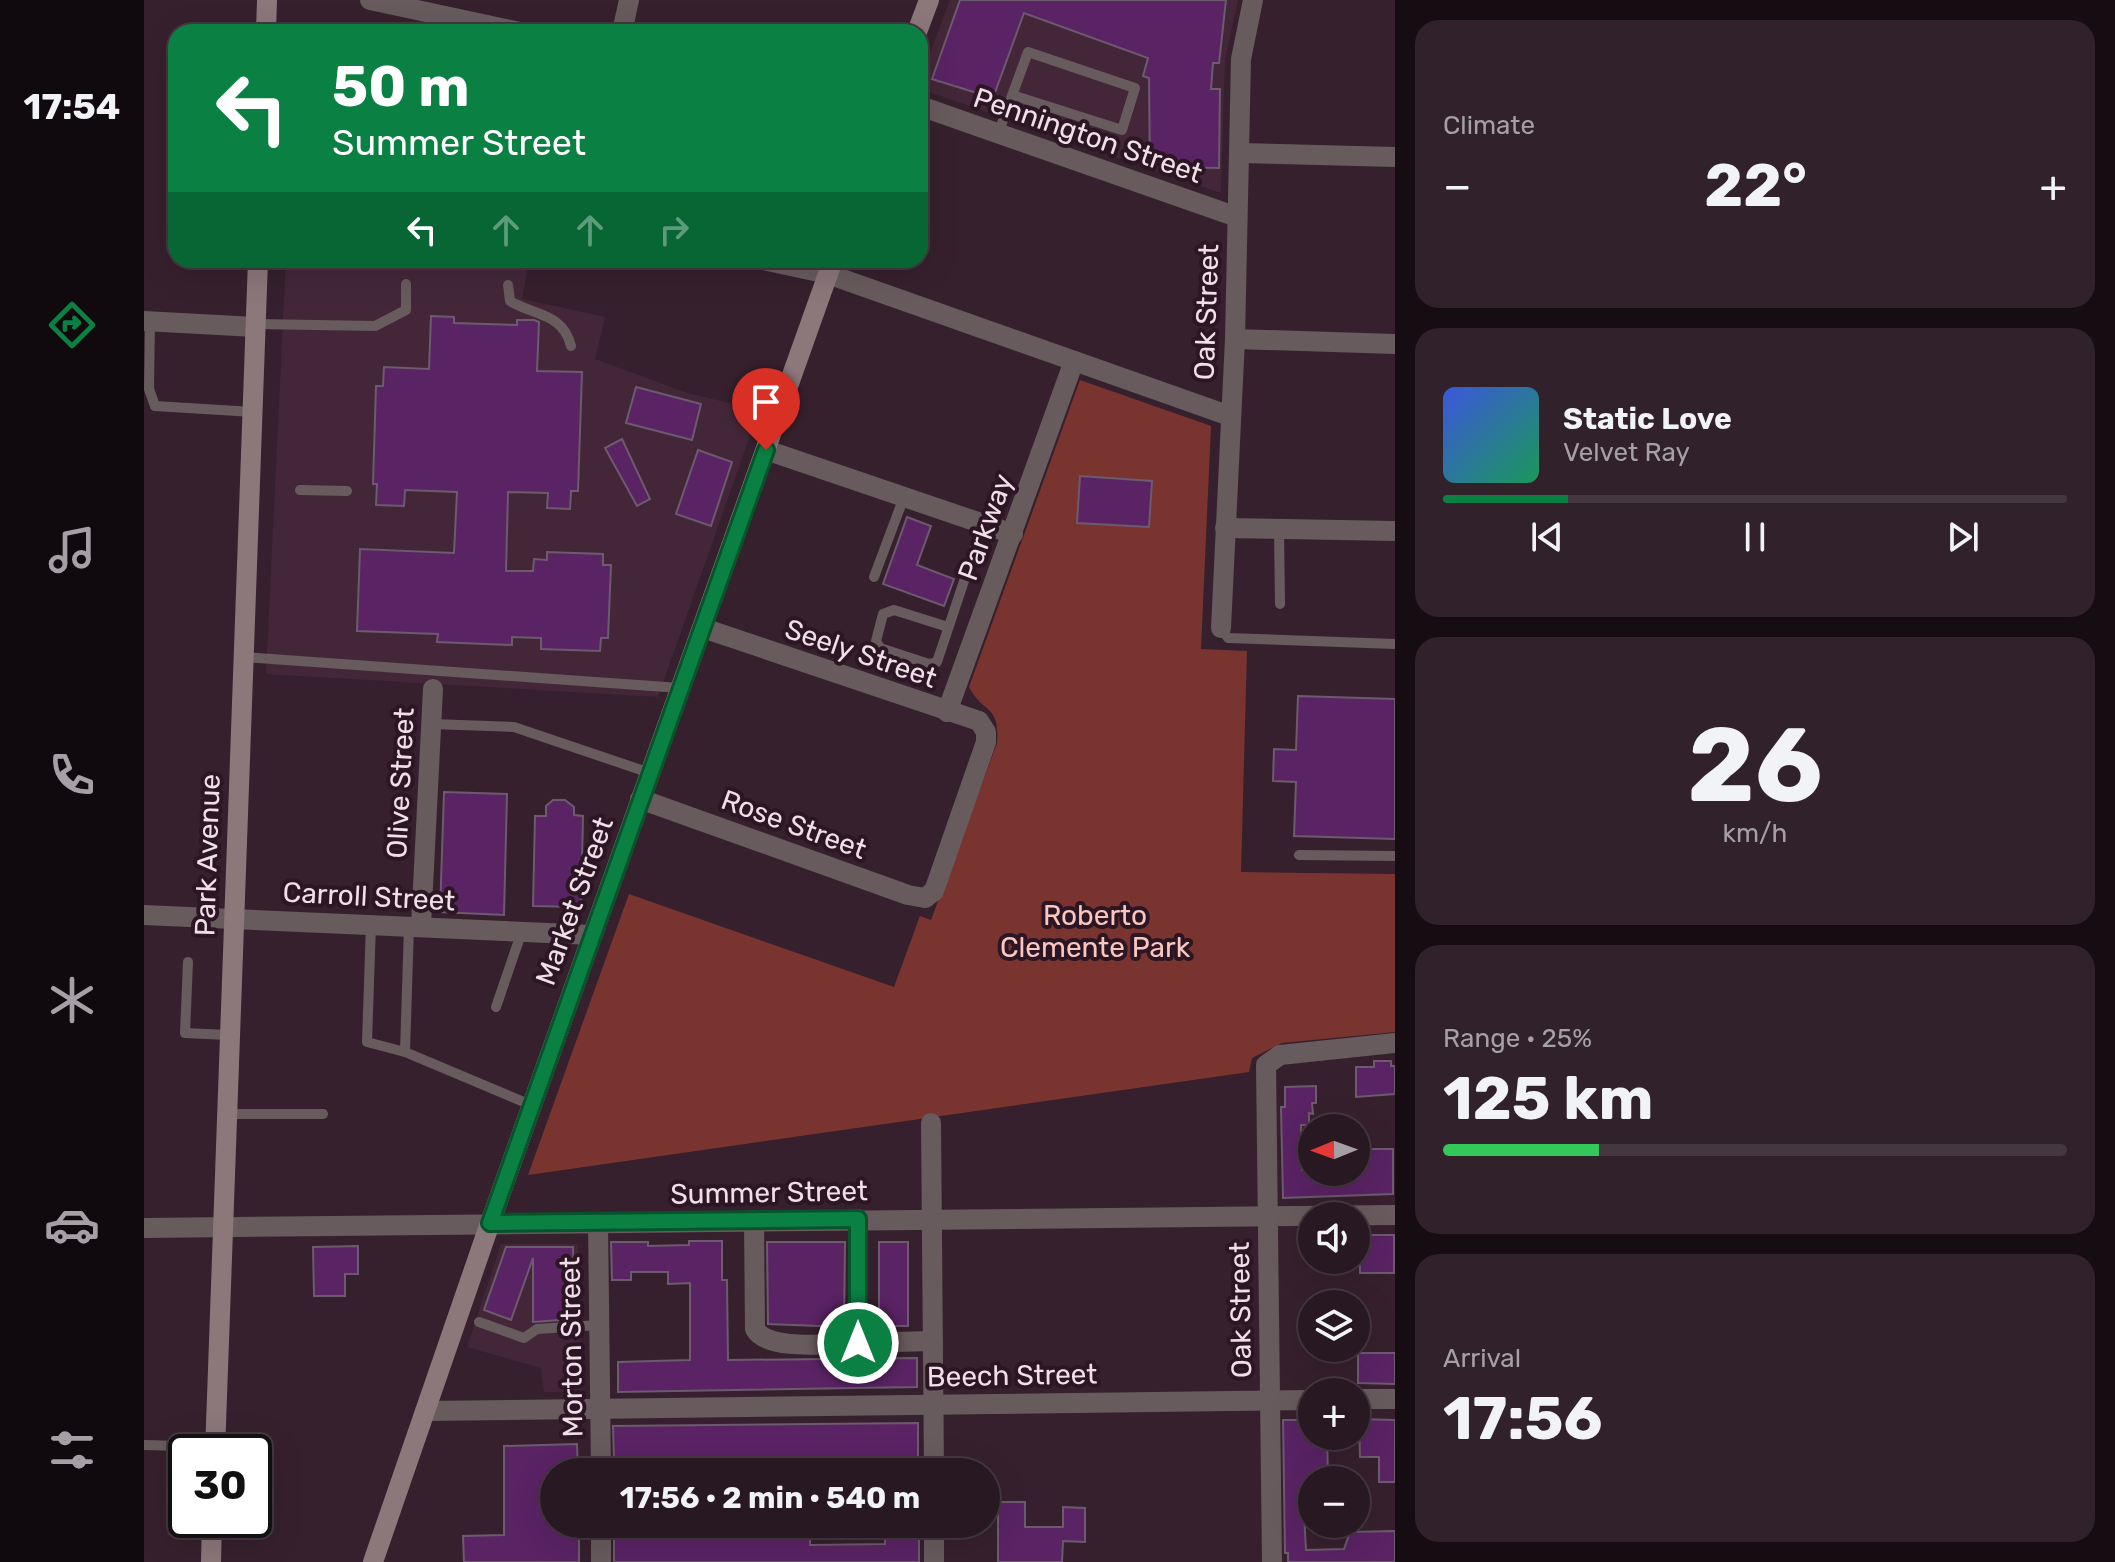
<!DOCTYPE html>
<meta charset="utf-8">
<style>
body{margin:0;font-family:Rubik,sans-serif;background:#30212a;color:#f1f3f6;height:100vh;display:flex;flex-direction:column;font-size:30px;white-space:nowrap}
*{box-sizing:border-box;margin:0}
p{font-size:26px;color:#a5a0a5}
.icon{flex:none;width:44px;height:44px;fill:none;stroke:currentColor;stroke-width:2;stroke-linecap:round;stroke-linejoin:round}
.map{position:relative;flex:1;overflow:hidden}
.side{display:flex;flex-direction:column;gap:20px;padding:20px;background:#160d13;width:720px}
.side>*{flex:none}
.hud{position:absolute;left:24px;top:24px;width:760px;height:244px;border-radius:24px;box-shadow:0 8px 32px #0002,0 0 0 2px #443740;background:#0b8043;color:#fff;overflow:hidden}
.needle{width:52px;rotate:269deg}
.fabs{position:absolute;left:1154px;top:1114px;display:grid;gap:16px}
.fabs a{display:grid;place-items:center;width:72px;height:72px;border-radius:50%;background:#281822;box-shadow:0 8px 32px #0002,0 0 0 2px #443740;font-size:40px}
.speed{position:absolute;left:24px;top:1434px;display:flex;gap:16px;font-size:40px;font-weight:700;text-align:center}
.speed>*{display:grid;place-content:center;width:104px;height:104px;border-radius:50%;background:#281822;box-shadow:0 8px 32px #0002,0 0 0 2px #443740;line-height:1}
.speed .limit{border:4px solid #111;border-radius:12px;background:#fff;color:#111}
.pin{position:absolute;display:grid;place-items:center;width:68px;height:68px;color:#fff;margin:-82px -34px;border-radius:50% 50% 50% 0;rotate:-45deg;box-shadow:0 0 8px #0007}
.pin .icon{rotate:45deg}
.me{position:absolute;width:88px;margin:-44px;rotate:0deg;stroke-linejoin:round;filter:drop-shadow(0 0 6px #0008)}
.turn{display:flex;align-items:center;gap:28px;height:168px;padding:0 32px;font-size:36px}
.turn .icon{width:104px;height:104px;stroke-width:2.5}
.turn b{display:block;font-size:56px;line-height:68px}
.lanes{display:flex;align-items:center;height:76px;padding:0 32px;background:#0003;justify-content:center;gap:40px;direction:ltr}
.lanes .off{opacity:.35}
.big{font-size:60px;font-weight:700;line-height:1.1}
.side .widget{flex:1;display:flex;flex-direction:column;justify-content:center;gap:12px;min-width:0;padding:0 28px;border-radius:24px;background:#30212a}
.side .dial{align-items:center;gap:0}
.dial b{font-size:104px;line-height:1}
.song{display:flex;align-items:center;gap:24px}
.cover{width:96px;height:96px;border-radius:12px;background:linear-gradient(135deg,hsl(230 70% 55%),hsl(150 70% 35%))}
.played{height:8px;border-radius:4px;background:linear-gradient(90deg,#0b8043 20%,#443740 20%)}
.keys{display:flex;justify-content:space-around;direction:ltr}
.heat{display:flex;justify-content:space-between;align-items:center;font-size:44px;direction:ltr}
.charge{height:12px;border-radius:6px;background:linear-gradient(90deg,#34c759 25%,#443740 0)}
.trip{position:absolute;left:396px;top:1458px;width:460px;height:80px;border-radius:40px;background:#281822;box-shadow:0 8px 32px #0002,0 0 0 2px #443740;font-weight:700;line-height:80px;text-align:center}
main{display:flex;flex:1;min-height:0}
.tabs{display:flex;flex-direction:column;width:144px;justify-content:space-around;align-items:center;background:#100a0e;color:#a5a0a5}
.tabs .icon{width:56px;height:56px}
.tabs .current{color:#0b8043}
.tabs b{font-size:36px;color:#f1f3f6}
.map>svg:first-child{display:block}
.built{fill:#432738}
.green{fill:#793430}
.building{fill:#5a2364;stroke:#6c5a6f;stroke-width:2}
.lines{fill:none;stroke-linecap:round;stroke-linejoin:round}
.service{stroke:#685b5d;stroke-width:10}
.minor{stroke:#685b5d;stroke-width:20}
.secondary{stroke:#8c777b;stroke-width:20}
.route-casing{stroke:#07532c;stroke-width:20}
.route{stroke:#0b8043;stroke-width:14}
.labels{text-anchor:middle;stroke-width:8;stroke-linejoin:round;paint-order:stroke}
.street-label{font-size:28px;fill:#efdfe8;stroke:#2c1624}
.park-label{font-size:28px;fill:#fac6c0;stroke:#2c1624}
</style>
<main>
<nav class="tabs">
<b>17:54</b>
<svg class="icon current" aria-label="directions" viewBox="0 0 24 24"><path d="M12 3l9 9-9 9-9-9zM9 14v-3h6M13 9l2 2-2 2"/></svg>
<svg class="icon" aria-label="music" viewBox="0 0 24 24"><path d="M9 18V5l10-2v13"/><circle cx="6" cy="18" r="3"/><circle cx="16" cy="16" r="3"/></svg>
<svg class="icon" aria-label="phone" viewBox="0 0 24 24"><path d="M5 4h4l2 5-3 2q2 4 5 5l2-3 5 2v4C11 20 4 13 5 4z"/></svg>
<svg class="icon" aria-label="climate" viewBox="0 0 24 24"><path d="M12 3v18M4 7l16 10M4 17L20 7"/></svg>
<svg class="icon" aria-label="car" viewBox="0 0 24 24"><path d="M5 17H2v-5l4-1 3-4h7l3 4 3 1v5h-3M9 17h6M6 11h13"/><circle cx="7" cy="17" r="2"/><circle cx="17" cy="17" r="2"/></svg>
<svg class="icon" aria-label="filters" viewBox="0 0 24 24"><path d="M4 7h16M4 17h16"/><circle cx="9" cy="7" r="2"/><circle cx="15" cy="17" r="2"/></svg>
</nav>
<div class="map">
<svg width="1251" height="1562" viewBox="0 0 1251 1562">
<rect width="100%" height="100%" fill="#36202d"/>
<g class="built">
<path d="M806 0H1094L1081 60 1077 193 776 89V79Z"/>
<path d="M142 260 385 261 378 299 461 317 451 359 543 393 615 410 514 697 122 674Z"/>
<path d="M357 1244H434L438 1392H400L397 1368 323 1347Z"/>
</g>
<path class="green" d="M936 380 1067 426 1057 649 1103 651 1097 872 1251 874V1032L1138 1043 1108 1058 1105 1072 384 1175 485 894 750 987 776 916 787 920 853 743C856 704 840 715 825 687Z"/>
<g class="building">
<path d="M816 0H1082L1075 63H1069L1067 89H1076L1075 168 1006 167 1005 78 999 76 1004 58 880 13 849 98 788 79Z"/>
<path d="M287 316 310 317V323L373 325V320H390L395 322 393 371 438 372 434 491H427L426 509 403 508 404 493 364 492 362 571H389L390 559 403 560V552L459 554V565H467L464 638H457L456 651 397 649V638L368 637V645L293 642 294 634 213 631 216 549 310 553 313 492 261 490 260 506 232 505 233 484H229L232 386H239L240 367 285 369Z"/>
<path d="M492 387 557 404 548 440 482 423Z"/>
<path d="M478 439 506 499 493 506 461 448Z"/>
<path d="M554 450 588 462 567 526 532 514Z"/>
<path d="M936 476 1008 481 1005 527 933 523Z"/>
<path d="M763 517 787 526 773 565 810 579 800 606 739 584Z"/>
<path d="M1154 696 1251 699V839L1150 836 1152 782 1129 781 1130 749 1152 750Z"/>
<path d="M300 792 363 794 360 915 296 912Z"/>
<path d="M409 800H421L430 807V815L439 816 437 907 389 906 391 816H402V806Z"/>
<path d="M1230 1061H1247V1066H1251V1094L1212 1097V1067H1230Z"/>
<path d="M1172 1086V1103H1168L1169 1114 1165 1113V1125H1157L1158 1170 1212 1172V1149H1249V1194L1139 1198 1137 1107H1141V1087Z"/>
<path d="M1215 1235H1250V1273H1216Z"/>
<path d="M545 1241H578V1280H583L584 1360 773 1358V1387L474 1392V1362L546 1360V1283L524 1284V1272H487V1280H468L467 1242H504V1246L545 1245Z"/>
<path d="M623 1242H701L700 1327 624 1324Z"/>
<rect x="735" y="1242" width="29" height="84"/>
<path d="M214 1246V1274H201V1296H170L169 1247Z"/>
<path d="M362 1247H429L430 1319 389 1322V1258L367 1320 340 1310Z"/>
<path d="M1214 1353H1251V1384L1214 1383Z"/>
<path d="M1215 1419 1251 1420V1482H1235V1457H1216Z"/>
<path d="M1139 1420H1168V1436H1183L1184 1476 1168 1480V1513H1160L1162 1550 1200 1549 1206 1532 1251 1531V1562H1144V1553H1141Z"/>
<path d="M774 1423V1472H741V1459L696 1460 684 1472H627V1463L470 1461 469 1426Z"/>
<path d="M433 1444 434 1472H410V1524H435V1562H320L319 1536 360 1535V1446Z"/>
<path d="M854 1502H881V1527H919V1507L941 1508V1542L919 1541 918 1562H854Z"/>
<path d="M470 1524H525V1531L628 1530V1524H666V1545L741 1544V1524H775V1562H470Z"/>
</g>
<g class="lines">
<g class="service">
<path d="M854 134 884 52 991 88 978 130 868 95"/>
<path d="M364 285 366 301C391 316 419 313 427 346"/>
<path d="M6 321 5 389 11 406 109 412"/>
<path d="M112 324 231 326 262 310V284"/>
<path d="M156 490 203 491"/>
<path d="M1135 529 1136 604"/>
<path d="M730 577 760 497"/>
<path d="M804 627 750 610 739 614 732 641 736 648 785 664 793 662 839 524"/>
<path d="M1077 628 1084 638 1251 644"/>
<path d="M99 657 536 688"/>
<path d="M287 724 370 727 506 773"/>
<path d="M1155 855 1251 856"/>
<path d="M227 924 223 1042 261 1052 387 1105"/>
<path d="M44 962 41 1033 84 1035"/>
<path d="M352 1007 378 931"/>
<path d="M261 1052 265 926"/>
<path d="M81 1114H179"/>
<path d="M335 1322 380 1338 393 1329 455 1325"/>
<path d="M0 1445 71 1447"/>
</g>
<g class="minor">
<path d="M226 0 376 32"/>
<path d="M478 32 485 0"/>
<path d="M776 106 1093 217"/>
<path d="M1095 153 1251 157"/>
<path d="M619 260 684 274 1086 416"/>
<path d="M0 321 111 327"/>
<path d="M1091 339 1251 344"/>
<path d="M622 450 869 534"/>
<path d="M1081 528 1251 531"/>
<path d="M1077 628 1091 339 1097 59 1109 0"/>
<path d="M803 712 930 361"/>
<path d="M496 799 764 895 781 898 790 891 842 742V732L835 721 559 628"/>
<path d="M0 915 448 935"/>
<path d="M277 926 289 689"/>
<path d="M787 1123 790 1472"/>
<path d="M610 1220 611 1329C624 1352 689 1343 714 1343V1219"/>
<path d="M454 1222 457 1472"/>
<path d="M0 1228 1251 1215"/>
<path d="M714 1343 789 1341"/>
<path d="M1212 1399H1251"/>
<path d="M281 1411 1168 1400"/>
<path d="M457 1524V1562"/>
<path d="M790 1524V1562"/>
<path d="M1128 1562 1122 1065 1136 1055 1251 1043"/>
</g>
<g class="secondary">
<path d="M122 32 123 0"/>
<path d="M773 32 785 0"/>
<path d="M71 1452 114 260"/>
<path d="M67 1562 68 1520"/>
<path d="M229 1562 346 1223 689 260"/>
</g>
</g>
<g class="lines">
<g class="route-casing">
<path id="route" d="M622 450 346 1223 714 1219V1343"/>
</g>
<use href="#route" class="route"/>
</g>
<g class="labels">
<g class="street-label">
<text transform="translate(944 135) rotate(19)" y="10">Pennington Street</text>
<text transform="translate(1062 312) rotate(-88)" y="10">Oak Street</text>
<text transform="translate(841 527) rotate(-70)" y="10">Parkway</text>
<text transform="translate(717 653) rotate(19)" y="10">Seely Street</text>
<text transform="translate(256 783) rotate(-87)" y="10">Olive Street</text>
<text transform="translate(650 824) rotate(20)" y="10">Rose Street</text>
<text transform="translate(63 855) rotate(-88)" y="10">Park Avenue</text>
<text transform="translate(225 896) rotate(3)" y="10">Carroll Street</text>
<text transform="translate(430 901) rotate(-70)" y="10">Market Street</text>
<text transform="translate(625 1192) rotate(-1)" y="10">Summer Street</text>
<text transform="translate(1096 1310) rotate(-91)" y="10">Oak Street</text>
<text transform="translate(427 1347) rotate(-91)" y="10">Morton Street</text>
<text transform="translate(868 1375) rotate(-1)" y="10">Beech Street</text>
</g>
<g class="park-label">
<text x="951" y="925">Roberto<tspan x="951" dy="32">Clemente Park</tspan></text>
</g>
</g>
</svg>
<div class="fabs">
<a><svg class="needle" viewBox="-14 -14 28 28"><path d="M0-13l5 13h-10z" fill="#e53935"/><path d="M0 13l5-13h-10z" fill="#a5a0a5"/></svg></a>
<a><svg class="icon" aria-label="sound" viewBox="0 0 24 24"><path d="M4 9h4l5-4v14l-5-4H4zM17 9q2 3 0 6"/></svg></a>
<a><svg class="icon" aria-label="layers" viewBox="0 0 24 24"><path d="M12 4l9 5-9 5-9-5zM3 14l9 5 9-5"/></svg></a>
<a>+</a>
<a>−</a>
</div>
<div class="speed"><div class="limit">30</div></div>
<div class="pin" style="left:622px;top:450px;background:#d93025"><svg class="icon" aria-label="arrive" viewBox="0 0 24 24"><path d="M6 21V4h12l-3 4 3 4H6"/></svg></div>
<svg class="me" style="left:714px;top:1343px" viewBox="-20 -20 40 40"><circle r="17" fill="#0b8043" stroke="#fff" stroke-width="3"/><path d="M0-11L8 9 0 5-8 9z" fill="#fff"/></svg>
<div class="trip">17:56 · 2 min · 540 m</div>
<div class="hud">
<div class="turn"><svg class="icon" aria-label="left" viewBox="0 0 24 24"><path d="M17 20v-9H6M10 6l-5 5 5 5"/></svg><div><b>50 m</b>Summer Street</div></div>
<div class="lanes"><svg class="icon" aria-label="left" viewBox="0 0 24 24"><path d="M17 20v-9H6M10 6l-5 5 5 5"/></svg><svg class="icon off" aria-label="ahead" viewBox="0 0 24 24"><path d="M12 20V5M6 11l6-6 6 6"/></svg><svg class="icon off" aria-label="ahead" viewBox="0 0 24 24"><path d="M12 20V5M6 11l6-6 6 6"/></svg><svg class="icon off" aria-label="right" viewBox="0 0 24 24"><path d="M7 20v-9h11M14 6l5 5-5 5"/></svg></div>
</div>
</div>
<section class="side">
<div class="widget"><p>Climate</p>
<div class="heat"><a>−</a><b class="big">22°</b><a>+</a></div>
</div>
<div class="widget">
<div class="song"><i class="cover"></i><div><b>Static Love</b><p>Velvet Ray</p></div></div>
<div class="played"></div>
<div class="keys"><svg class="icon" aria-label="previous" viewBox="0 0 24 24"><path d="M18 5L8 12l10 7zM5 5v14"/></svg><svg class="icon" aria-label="pause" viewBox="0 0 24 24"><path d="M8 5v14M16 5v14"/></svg><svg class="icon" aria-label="next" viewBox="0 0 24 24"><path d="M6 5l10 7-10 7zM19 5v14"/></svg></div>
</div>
<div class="widget dial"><b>26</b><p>km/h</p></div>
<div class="widget"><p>Range · 25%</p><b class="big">125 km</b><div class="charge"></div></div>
<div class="widget"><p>Arrival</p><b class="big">17:56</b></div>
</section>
</main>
